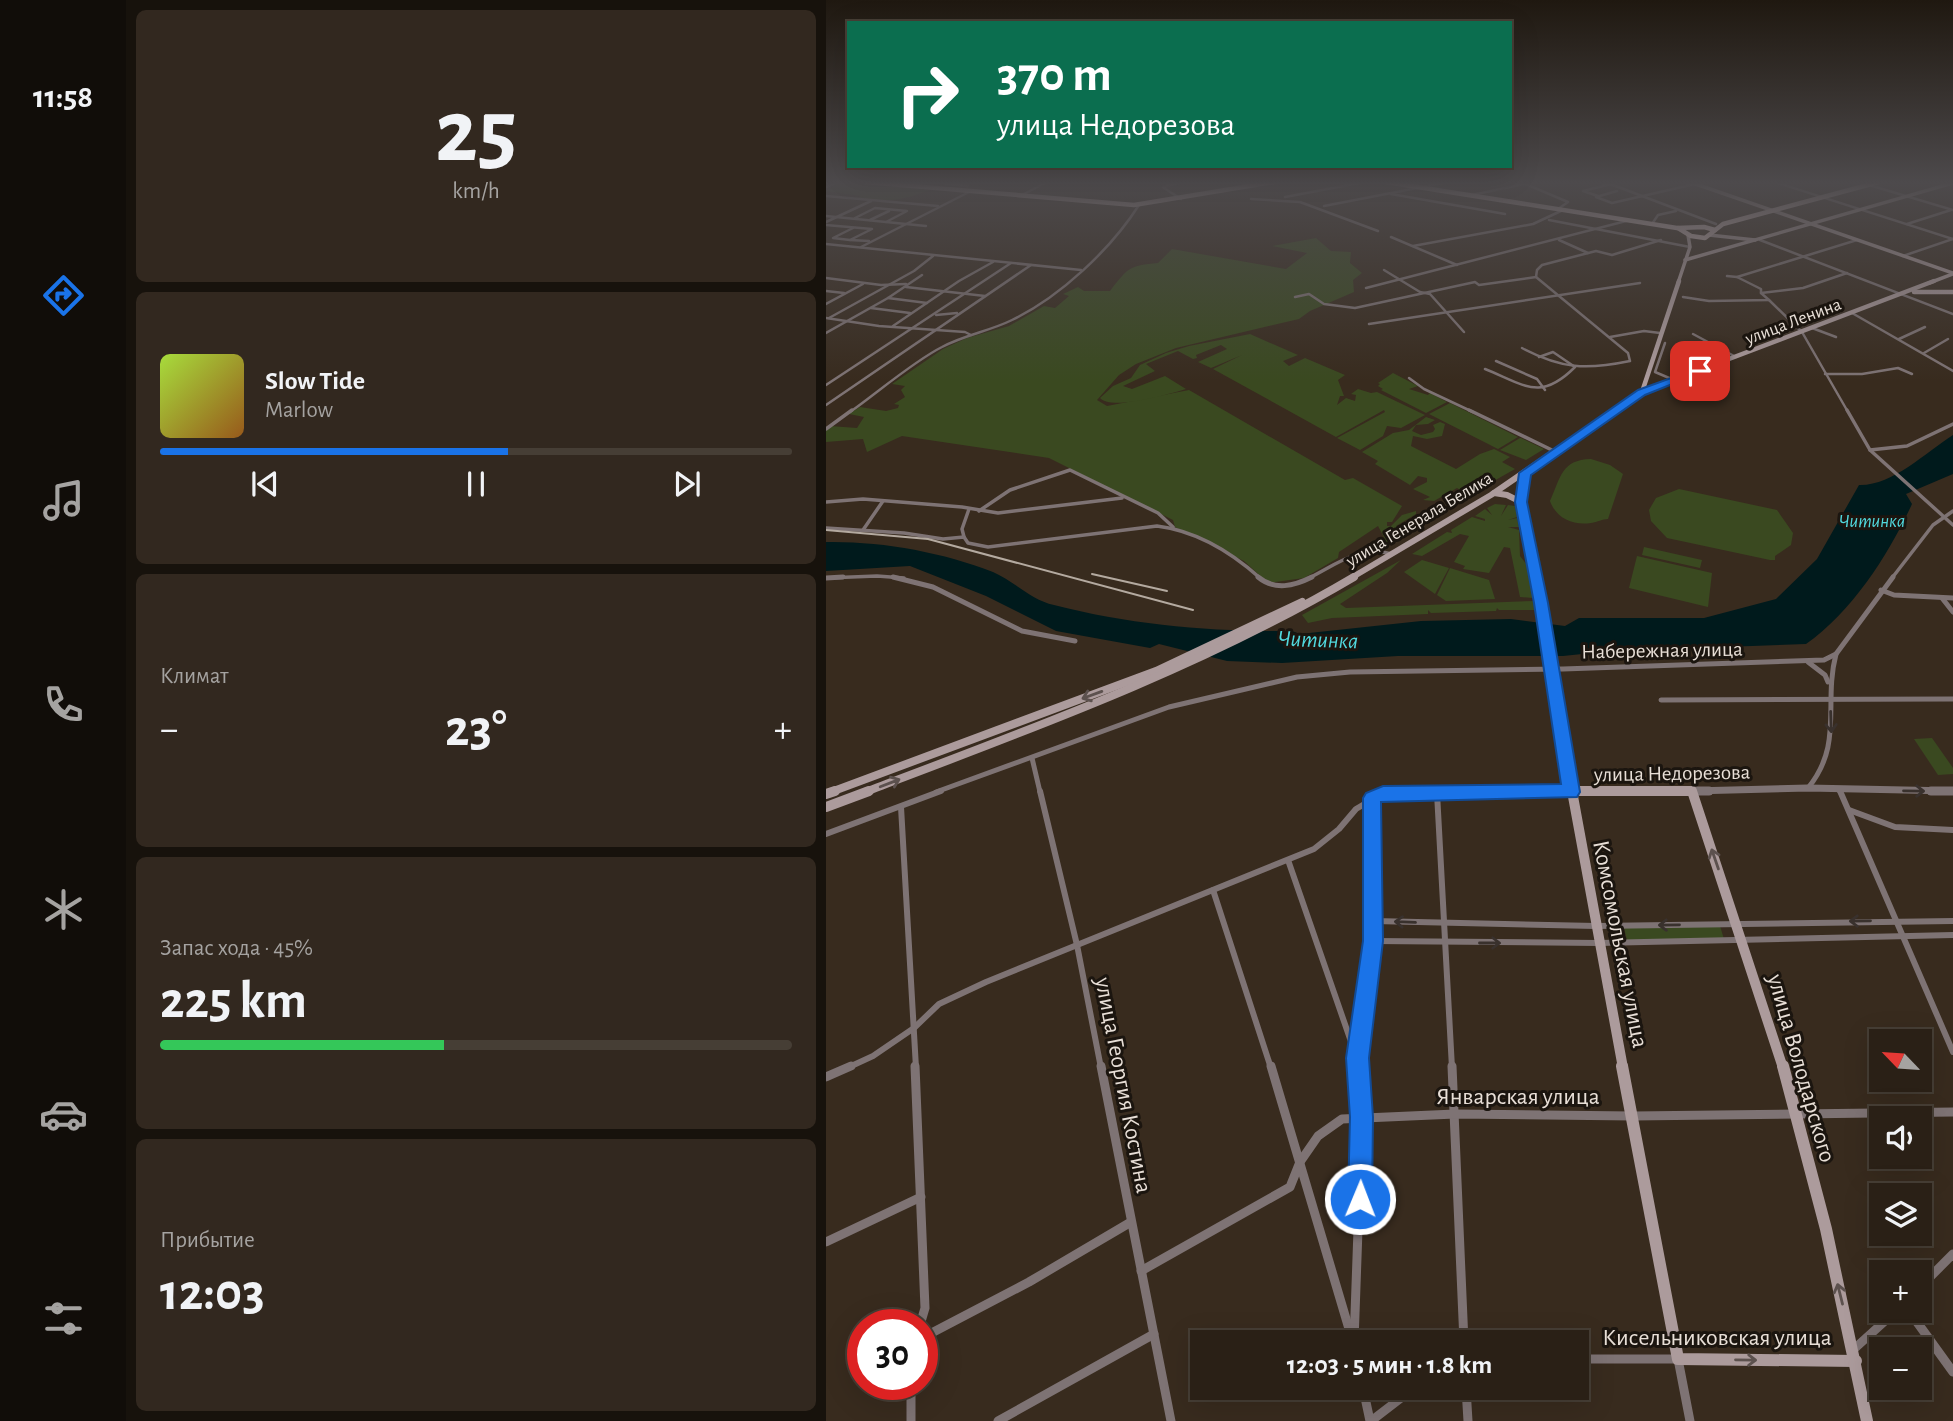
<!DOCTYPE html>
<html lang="ru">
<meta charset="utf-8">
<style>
body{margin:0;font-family:"Alegreya Sans",sans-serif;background:#32281f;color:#f1f3f6;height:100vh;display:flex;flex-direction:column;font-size:26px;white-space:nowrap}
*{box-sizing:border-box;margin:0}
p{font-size:23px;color:#a5a3a1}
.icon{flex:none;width:38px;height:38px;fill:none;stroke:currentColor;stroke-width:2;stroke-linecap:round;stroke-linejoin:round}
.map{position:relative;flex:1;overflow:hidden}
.details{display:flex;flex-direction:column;gap:10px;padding:10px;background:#17120c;width:700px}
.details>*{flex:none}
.banner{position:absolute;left:21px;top:21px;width:665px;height:147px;border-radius:0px;box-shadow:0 7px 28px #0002,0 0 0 2px #463e35;background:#0b6e4f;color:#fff;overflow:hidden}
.needle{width:46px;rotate:295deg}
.controls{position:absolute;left:1043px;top:1029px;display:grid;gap:14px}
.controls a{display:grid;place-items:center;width:63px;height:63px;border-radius:0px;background:#2a2016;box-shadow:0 7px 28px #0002,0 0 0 2px #463e35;font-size:35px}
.speed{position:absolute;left:21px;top:1309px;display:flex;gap:14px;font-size:35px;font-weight:700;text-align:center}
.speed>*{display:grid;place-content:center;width:91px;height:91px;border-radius:50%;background:#2a2016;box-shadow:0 7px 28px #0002,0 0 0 2px #463e35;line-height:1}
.speed .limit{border:10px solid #d22;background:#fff;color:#111}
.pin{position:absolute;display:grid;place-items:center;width:60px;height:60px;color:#fff;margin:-30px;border-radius:14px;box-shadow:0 4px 10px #0006}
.me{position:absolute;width:77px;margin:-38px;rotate:1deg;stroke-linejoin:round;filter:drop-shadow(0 0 5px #0008)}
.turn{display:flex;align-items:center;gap:24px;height:147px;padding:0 35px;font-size:32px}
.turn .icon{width:91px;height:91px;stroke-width:2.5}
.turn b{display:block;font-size:49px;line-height:60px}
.big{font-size:52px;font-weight:700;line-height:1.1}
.details .widget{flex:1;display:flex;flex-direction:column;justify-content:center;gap:10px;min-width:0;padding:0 24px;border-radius:10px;background:#32281f}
.details .dial{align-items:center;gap:0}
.dial b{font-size:91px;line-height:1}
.song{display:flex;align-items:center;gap:21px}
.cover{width:84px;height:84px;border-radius:10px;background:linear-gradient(135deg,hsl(80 70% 55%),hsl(30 70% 35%))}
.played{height:7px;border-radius:4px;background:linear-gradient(90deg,#1a73e8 55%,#463e35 55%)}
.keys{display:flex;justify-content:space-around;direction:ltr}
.heat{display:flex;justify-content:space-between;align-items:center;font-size:38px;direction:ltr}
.charge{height:10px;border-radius:5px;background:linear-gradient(90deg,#34c759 45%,#463e35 0)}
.trip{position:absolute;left:364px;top:1330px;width:399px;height:70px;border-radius:0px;background:#2a2016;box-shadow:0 7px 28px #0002,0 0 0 2px #463e35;font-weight:700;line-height:70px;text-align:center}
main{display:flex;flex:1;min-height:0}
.tabs{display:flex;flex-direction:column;width:126px;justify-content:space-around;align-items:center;background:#110d09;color:#a5a3a1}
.tabs .icon{width:49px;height:49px}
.tabs .selected{color:#1a73e8}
.tabs b{font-size:32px;color:#f1f3f6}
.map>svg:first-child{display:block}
.green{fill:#3a4920}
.water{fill:#001a1c}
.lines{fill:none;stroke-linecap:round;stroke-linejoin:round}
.minor-far4{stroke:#7e7374;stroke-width:2.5}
.minor-far3{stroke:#7e7374;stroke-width:3.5}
.minor-far2{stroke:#7e7374;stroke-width:5}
.minor-far1{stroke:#7e7374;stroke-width:6}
.minor{stroke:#7e7374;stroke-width:9}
.tertiary-far1{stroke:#7e7374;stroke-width:7}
.tertiary{stroke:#7e7374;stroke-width:9}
.secondary-far5{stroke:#ac9b9c;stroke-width:3.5}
.secondary-far4{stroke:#ac9b9c;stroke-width:4.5}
.secondary-far3{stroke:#ac9b9c;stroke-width:6}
.secondary-far2{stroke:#ac9b9c;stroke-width:8}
.secondary-far1{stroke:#ac9b9c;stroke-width:10}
.secondary{stroke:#ac9b9c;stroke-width:12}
.primary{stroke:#cfb9ba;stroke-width:4.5}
.rail{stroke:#b4aaa0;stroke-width:2}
.oneway{stroke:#5c514e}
.oneway2{stroke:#39312d}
.route{fill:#1a73e8;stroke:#114b97;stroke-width:2}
.labels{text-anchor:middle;stroke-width:6;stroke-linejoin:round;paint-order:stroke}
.far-street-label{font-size:18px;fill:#e8dfd7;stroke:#1b150f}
.far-water-label{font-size:19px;font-style:italic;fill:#51d9de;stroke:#1b150f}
.street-label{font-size:21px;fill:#e8dfd7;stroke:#1b150f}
.water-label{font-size:23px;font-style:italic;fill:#51d9de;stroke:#1b150f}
.near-street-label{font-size:24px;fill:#e8dfd7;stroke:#1b150f}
</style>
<main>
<nav class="tabs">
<b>11:58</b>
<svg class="icon selected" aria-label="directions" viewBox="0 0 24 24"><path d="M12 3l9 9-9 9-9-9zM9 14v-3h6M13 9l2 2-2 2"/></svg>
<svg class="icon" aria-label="music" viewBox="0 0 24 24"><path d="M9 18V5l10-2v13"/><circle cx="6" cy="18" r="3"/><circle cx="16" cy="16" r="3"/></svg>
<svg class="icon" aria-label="phone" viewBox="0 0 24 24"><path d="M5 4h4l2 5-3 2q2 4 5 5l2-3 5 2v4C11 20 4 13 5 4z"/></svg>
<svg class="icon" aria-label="climate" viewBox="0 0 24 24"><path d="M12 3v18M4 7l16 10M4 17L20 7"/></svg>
<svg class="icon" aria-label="car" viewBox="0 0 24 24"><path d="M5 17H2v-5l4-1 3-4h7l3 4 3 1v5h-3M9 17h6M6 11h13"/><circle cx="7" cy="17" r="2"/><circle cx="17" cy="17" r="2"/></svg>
<svg class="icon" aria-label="filters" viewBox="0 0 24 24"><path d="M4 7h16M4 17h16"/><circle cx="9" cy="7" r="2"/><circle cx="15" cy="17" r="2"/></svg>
</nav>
<section class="details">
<div class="widget dial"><b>25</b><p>km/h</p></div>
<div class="widget">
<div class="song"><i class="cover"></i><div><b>Slow Tide</b><p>Marlow</p></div></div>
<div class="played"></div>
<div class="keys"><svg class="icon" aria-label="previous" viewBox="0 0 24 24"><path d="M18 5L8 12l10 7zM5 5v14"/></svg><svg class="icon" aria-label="pause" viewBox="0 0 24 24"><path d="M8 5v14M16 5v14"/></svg><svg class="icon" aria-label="next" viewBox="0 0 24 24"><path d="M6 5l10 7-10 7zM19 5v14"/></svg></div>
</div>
<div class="widget"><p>Климат</p>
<div class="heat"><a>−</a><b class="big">23°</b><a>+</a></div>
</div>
<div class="widget"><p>Запас хода · 45%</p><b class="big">225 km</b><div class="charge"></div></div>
<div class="widget"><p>Прибытие</p><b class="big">12:03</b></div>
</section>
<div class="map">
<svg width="1127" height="1421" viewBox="0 0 1127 1421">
<rect width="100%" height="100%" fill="#382b1e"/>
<g class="green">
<path d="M15 182 103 190C75 202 61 201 32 199L35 196 0 191Z"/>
<path d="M490 238 505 251 525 252 524 263 536 273 527 280 528 292 484 311 473 319 350 348 310 364 293 375 271 400 281 406 363 390 519 480 527 478 576 506 566 522H561V526H565L576 515 590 511V514L570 526 579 533 561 543 552 526 513 552 512 558 478 578 442 583 418 561 349 527 347 520 223 458 76 436 41 452 37 439 0 442V430L4 426 31 428 38 417 23 414 34 407 60 411 72 408 73 405 68 404 79 397 75 390 79 386 66 384 117 349 141 338 183 326 218 306 229 308 243 296 237 294 252 287 258 291H284C301 269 303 265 332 263L346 249 460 269 481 253 446 246Z"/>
<path d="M424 334 472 355 457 361 463 366 479 358 519 375 512 380 518 396H514L511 405 520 398 529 401 530 395 525 394 532 389 545 393 551 392 599 415 575 428 561 426 557 436 534 450 511 438 559 412 558 410 510 437 387 369 416 355 385 368 372 362 401 349 395 345 370 355 371 358 367 359 352 351 320 364 329 371 297 386 306 389 339 376 360 389C343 394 286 411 274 398L287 386 305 378 314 365 340 353 363 346Z"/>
<path d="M567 373 592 386 583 389 602 395 604 393 621 402 600 413 555 390 557 389 552 386 554 384 552 383Z"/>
<path d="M624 403 692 437 672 449 603 414Z"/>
<path d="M600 417 609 420 602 424 590 425 586 431 595 435 607 432 609 429 607 425 614 422 619 424 616 436 601 439 587 436 585 446 630 469 654 454 668 449 684 457 676 462 689 469 643 495 631 488 608 501 597 500 604 497 587 489 601 482V478L592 476 584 485 549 464 552 461 536 452 567 433 583 430Z"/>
<path d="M694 438H695L718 449 700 460 674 450Z"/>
<path d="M765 459 784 465 797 474 782 519C776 519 772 522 765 523 747 526 730 518 724 501 735 477 735 460 765 459Z"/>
<path d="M853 489 951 510 967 533 965 545 949 556V560H944L841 538 825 521 823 510 830 498Z"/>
<path d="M669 504 680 505 675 516 682 505 689 506 691 517 682 520 691 518 693 527H682L693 530 694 556 701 565 707 598 694 597 684 548 678 547 663 573 637 569 639 566 628 562 643 536 634 534 596 556 586 554 621 532 626 533 625 530 646 517 659 521V519L649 516 659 509 666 515 661 508Z"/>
<path d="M818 547 876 560 874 568 816 555Z"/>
<path d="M811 556 886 573 882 607 803 588Z"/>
<path d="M575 560 561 573 514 604 520 608 708 601 709 610H673L671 608 670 611 605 613 602 610V614L506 618 482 623 476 615Z"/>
<path d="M596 560 623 568 609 594 578 572Z"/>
<path d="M624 568 663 580 669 599 620 601 611 595Z"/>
<path d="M1106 738 1127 768V774L1112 775 1088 739Z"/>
<path d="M894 926 898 939 801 940 798 928Z"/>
</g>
<path class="water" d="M1127 435V474L1080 494 1086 504C1063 554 1026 612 980 644L785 651 737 656H572L456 663 401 661 333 644 324 648 230 631 160 596 84 566 0 571V542C55 541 116 552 167 572 188 581 205 600 228 605 305 625 387 632 466 631L474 634 595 621 685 619 739 626 753 618H878L950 599 991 559 1033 485C1066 486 1099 453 1127 435Z"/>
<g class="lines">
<g class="minor-far4">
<path d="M695 182 742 202 732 209"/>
<path d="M779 182 890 224"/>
<path d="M949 182 1127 239"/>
<path d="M1033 182 1127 210"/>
<path d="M120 184 142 186"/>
<path d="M0 187 12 182"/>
<path d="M337 187 357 182"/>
<path d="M338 188 355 199"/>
<path d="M791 191 770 197 786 203 869 184"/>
<path d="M565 194 679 214"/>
<path d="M646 195 707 182"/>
<path d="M0 196 112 206"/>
<path d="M194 196 221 182"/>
<path d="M772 196 757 191 785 184"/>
<path d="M459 197 539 182"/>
<path d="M425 199 474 202 552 231"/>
<path d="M498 206 622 182"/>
<path d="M0 216 100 226"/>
<path d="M29 218 49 208 81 211 60 222"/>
<path d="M44 220 63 211"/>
<path d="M723 220 864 247"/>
<path d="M0 222 45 201"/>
<path d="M826 224 832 215 850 211"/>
<path d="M1081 224 1125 210"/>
<path d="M0 225 46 229 24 240 43 241"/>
<path d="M565 237 631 265"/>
<path d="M24 240 7 238 27 228"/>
<path d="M733 240 762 253"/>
<path d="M934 240 1127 314"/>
<path d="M0 244 255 270"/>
<path d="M587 246 707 224 737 210"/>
<path d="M35 247 145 191"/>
<path d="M1077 256 1127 239"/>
<path d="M558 270 594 292 604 294 638 332"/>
<path d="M901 276 911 277 935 289V293"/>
<path d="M911 277 1031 240"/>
<path d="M0 278 55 285 80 284"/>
<path d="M80 287 159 296"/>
<path d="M540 288 804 220"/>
<path d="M0 291 18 293"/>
<path d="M469 297 483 294 498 304 529 308 649 282 653 285 710 277 711 270 716 265 770 251 786 255 835 240"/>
<path d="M857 297 883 301 943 300 935 293 977 288 1021 273"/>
<path d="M62 298 101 303"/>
<path d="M943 300 976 332 1022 412"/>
<path d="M0 304 37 284"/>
<path d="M45 308 84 313"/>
<path d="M1026 313 1127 371"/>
<path d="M110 315 131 313"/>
<path d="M0 318 53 326 139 332 145 335"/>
<path d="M3 318 88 271 107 256"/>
<path d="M543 324 814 283"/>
<path d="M67 326 133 281 167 262"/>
<path d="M986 328 1010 337"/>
<path d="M0 333 62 298 96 275"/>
<path d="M867 334 910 357"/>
<path d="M784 337 818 331 834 333"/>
<path d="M1073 339 1099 327"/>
<path d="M839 343 829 372 848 380"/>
<path d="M696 348C736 369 760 370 804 361L802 353 710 277"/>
<path d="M1098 353 1122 339"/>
<path d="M670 361 711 379 719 390"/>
<path d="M659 369C699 385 714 402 749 367L727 352 713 357"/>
<path d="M999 374H1036L1072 368 1086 374"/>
<path d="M583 378 598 389 647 412"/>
<path d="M0 385 185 263"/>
<path d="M0 405 205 265"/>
<path d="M24 412C51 393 88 361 116 347 138 335 164 331 186 320 234 297 285 249 313 205"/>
</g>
<g class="minor-far3">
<path d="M643 410 730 452"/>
<path d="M1021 410 1044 450 1127 525"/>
<path d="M0 429 26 410"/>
<path d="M1044 450 1081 446 1127 424"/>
<path d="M0 502 37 499 136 507 172 513 296 498"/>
<path d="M153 511 184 490 244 470 332 513 347 527"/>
<path d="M0 528 78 533 117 539 138 537 142 543 162 547 331 526C371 531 405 552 434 578"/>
<path d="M37 530 57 501"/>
<path d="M138 537 136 529 143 509"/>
<path d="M0 578 51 576 78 578"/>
<path d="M483 578C511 564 533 545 566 554"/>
<path d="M1066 578 1107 525 1127 511"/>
</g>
<g class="minor-far2">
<path d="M67 577 107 587 196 631 249 641"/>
<path d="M432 577C449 591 468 586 486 577"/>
<path d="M0 578 17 577"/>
<path d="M1055 590 1068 595 1127 598"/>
<path d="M1116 598 1127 612"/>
<path d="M982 662 999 675 1002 682"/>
<path d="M835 700 1127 699"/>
<path d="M206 758 214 792"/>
<path d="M982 788C1018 744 997 704 1010 654"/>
<path d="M1013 789 1014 792"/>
<path d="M110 792 343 707 471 677 524 672 737 669 998 660 1010 654 1067 577"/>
<path d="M622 792 745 791"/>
</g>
<g class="minor-far1">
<path d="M214 791 251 945 275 1068"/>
<path d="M1014 791 1127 1052"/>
<path d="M611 793 626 1068"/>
<path d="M75 807 90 1068"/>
<path d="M1023 810 1069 827 1127 830"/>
<path d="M0 834 115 791"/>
<path d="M462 860 530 1056"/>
<path d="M387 890 445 1068"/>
<path d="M548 921 770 926 1127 921"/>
<path d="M547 941 773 943 1127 935"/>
<path d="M21 1068 47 1056 88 1028 113 1004 160 982 488 849 513 829 530 809 557 793 745 791"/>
<path d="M532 1068 547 941 546 798"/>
</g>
<g class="minor">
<path d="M89 1066 99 1308 94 1325"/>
<path d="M275 1066 345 1421"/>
<path d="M445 1066 526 1339"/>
<path d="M626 1066 638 1342"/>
<path d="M0 1077 25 1066"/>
<path d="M0 1242 95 1197"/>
<path d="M315 1271 464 1187 474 1162 492 1136 516 1119 629 1114 807 1116 1127 1112"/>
<path d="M1094 1287 1127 1254"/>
<path d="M1083 1311 1127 1372"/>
<path d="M96 1338 203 1282 305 1222"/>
<path d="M528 1342 536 1117 532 1066"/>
<path d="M1028 1349 1070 1311"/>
<path d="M751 1359H852L864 1421"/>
<path d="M85 1384V1421"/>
<path d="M537 1388 544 1421"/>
<path d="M640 1388 642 1421"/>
<path d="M172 1421 328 1334"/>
<path d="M545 1421 588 1388"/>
</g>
<path class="tertiary-far1" d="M866 791 982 788 1127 791"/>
<g class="tertiary">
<path d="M866 791H883"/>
<path d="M1105 791H1127"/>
</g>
<g class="secondary-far5">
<path d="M864 182 1127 273"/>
<path d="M883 235 929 240"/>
<path d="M859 260 1127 183"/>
<path d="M852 283 864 247 862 235"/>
<path d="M1103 283 1127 274"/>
</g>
<g class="secondary-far4">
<path d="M1088 292H1127"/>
<path d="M816 392 853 281"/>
<path d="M786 412 816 392 1108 281"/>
</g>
<g class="secondary-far3">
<path d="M699 473 696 505 709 578"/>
<path d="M668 493 681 495 695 502"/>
<path d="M525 578 665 495 789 410"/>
</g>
<g class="secondary-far2">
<path d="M709 577 747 792"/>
<path d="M745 791 866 792"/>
<path d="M5 792 330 671 476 602"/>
<path d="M39 792C205 729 374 668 528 577"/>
</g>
<g class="secondary-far1">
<path d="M745 791H866L957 1068"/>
<path d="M746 791 797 1068"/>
<path d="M0 794 9 791"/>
<path d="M0 807 43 791"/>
</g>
<g class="secondary">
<path d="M796 1066 852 1359 1030 1361"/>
<path d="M957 1066 1000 1229 1041 1421"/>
</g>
<g class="primary">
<path d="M39 182 308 205 448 182"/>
<path d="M560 182 851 228 878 227 889 230"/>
<path d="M852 228 865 236 879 238 897 224 1053 182"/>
</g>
<g class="rail">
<path d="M0 530 102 539 367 610"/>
<path d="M266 574 341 591"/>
</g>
</g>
<defs><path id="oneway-shaft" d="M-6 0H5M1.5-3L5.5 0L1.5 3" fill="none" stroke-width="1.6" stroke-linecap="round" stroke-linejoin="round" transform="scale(1.75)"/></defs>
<g class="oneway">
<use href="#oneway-shaft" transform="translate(266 695) rotate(160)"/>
<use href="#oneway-shaft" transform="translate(64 783) rotate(-21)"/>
<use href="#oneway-shaft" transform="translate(889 859) rotate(-109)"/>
<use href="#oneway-shaft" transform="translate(1014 1294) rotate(-104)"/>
<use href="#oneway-shaft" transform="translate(920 1360) rotate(1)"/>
</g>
<g class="oneway2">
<use href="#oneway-shaft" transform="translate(1005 722) rotate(88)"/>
<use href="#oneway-shaft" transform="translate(1088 791) rotate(1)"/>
<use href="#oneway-shaft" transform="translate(1034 921) rotate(179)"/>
<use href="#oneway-shaft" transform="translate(579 922) rotate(-178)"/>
<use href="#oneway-shaft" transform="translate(843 925) rotate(179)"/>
<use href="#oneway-shaft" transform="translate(664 943)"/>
</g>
<linearGradient id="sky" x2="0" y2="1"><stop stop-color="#1f1810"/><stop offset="0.48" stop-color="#4d4a4c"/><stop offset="1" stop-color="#4d4a4c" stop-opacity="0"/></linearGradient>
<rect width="1127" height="381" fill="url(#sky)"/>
<path class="route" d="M870 369 879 371 819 395 705 475 701 502 722 603 754 792 751 797 555 802 557 941 543 1058 547 1117 546 1199 543 1208 534 1211 525 1208 522 1199 524 1117 520 1058 537 941V798L540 793 557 786 735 784 708 603 689 502 693 473 812 390Z"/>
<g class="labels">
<g class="far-street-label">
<text transform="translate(967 321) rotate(-21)" y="6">улица Ленина</text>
<text transform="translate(593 519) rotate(-31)" y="6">улица Генерала Белика</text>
</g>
<g class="far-water-label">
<text x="1046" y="527">Читинка</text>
</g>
<g class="street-label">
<text transform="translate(836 650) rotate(-1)" y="7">Набережная улица</text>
<text transform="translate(846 773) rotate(-1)" y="7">улица Недорезова</text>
</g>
<g class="water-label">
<text transform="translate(492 639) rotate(2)" y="8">Читинка</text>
</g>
<g class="near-street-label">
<text transform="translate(795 944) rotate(79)" y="8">Комсомольская улица</text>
<text transform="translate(976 1068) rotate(74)" y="8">улица Володарского</text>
<text transform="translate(298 1085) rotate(79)" y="8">улица Георгия Костина</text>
<text x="692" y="1104">Январская улица</text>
<text x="891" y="1345">Кисельниковская улица</text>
</g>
</g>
</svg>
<div class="controls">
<a><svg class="needle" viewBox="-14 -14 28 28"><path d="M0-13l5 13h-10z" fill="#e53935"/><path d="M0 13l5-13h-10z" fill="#a5a3a1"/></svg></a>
<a><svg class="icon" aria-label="sound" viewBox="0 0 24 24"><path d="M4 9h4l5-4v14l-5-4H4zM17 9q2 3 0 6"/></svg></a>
<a><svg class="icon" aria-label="layers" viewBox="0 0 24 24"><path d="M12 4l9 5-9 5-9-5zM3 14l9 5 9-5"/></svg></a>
<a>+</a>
<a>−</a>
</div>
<div class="speed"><div class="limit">30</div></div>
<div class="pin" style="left:874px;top:371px;background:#d93025"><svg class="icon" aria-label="arrive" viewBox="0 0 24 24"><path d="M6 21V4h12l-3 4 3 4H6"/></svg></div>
<svg class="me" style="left:534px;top:1199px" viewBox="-20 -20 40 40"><circle r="17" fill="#1a73e8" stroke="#fff" stroke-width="3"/><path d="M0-11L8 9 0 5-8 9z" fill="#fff"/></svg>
<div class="trip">12:03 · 5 мин · 1.8 km</div>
<div class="banner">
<div class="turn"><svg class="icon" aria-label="right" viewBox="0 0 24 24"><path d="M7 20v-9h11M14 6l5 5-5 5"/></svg><div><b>370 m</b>улица Недорезова</div></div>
</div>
</div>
</main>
